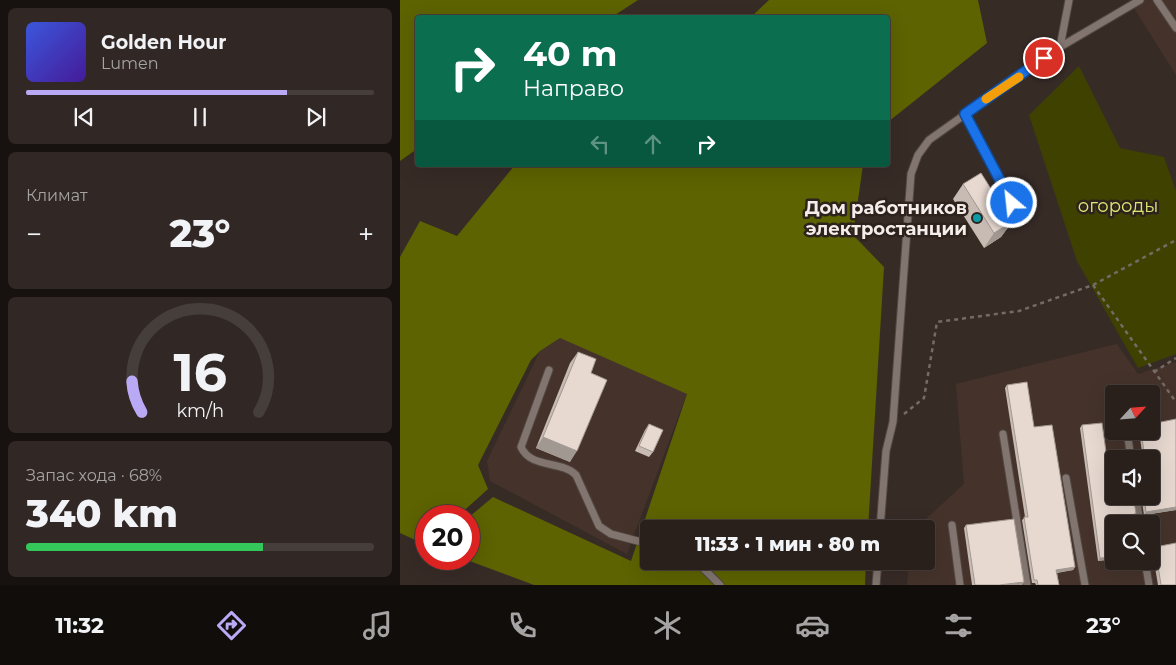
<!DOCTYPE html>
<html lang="ru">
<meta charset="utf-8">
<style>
body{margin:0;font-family:Montserrat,sans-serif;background:#312825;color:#f1f3f6;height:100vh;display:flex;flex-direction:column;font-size:19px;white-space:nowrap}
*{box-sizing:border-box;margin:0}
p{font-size:16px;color:#a5a3a3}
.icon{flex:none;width:28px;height:28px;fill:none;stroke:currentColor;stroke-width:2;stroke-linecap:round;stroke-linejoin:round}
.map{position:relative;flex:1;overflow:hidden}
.panel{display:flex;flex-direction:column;gap:8px;padding:8px;background:#17120f;width:400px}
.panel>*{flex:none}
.hud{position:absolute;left:15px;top:15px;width:475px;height:152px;border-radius:5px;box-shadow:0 5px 20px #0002,0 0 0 1px #453e3b;background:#0b6e4f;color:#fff;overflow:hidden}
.needle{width:32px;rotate:64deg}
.tools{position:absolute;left:705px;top:385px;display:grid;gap:10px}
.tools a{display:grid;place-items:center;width:55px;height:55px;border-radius:5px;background:#29201c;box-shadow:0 5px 20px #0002,0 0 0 1px #453e3b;font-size:25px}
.speed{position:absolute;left:15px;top:505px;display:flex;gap:10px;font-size:25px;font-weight:700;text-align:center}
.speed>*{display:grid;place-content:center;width:65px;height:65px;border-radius:50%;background:#29201c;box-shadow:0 5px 20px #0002,0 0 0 1px #453e3b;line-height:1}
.speed .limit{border:8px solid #d22;background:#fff;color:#111}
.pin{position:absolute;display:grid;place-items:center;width:42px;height:42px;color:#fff;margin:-21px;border:2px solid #fff;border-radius:50%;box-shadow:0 1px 5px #0007}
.me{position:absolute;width:55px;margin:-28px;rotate:332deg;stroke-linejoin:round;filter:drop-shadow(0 0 4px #0008)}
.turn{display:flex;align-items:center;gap:18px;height:105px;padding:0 25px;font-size:22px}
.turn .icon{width:65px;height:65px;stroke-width:2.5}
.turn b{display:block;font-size:35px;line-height:42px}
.lanes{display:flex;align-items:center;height:48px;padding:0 25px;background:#0003;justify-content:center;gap:25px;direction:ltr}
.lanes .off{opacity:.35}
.big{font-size:38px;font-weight:800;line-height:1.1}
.panel .tile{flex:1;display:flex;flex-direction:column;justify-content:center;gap:8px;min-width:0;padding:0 18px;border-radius:8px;background:#312825}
.panel .dial{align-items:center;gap:0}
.dial svg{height:130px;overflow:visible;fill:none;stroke:#453e3b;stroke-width:7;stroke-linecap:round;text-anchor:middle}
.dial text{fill:#f1f3f6;stroke:none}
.song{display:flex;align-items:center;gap:15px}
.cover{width:60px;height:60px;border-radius:8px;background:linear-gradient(135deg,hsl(230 70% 55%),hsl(260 70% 35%))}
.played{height:5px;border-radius:2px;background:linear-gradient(90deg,#baaaf6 75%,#453e3b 75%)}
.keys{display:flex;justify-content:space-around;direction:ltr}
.heat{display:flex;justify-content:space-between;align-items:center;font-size:28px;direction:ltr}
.charge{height:8px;border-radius:4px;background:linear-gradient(90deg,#34c759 68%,#453e3b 0)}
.trip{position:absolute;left:240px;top:520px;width:295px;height:50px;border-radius:5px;background:#29201c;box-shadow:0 5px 20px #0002,0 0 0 1px #453e3b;font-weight:800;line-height:50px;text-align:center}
.dock{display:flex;height:80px;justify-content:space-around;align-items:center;background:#100d0b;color:#a5a3a3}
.dock .icon{width:35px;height:35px}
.dock .selected{color:#baaaf6}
.dock b{font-size:22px;color:#f1f3f6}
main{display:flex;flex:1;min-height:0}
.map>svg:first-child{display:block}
.built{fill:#45332b;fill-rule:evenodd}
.green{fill:#3e4100}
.forest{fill:#5d6300}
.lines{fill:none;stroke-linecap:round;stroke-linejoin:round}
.lane-casing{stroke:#524844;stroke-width:9}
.path{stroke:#756b66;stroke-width:2.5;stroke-dasharray:4 4;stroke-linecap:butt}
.lane{stroke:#82756f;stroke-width:7}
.wall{fill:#c7bbb3}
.shaded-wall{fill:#a29892}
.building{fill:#e7d9d0;stroke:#a29892}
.route-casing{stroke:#114b97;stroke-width:12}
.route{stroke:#1a73e8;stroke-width:9}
.slow{stroke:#f59e0b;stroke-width:9}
.culture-dot{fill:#0f9aa8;stroke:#2d221c;stroke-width:2}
.labels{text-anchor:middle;stroke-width:5;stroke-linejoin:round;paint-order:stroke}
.park-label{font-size:18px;fill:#dce675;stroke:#2d221c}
.poi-label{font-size:18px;font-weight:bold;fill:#f5edea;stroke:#2d221c;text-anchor:end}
</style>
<main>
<section class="panel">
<div class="tile">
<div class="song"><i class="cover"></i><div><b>Golden Hour</b><p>Lumen</p></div></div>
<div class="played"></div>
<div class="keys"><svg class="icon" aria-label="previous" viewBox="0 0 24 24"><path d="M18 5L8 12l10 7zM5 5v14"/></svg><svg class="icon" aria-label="pause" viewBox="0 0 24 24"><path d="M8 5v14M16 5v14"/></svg><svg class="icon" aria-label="next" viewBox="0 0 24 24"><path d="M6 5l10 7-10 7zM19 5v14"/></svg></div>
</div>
<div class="tile"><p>Климат</p>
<div class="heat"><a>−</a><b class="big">23°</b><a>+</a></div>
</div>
<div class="tile dial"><svg viewBox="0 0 100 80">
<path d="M14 69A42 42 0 1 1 86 69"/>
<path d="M14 69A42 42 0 0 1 8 50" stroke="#baaaf6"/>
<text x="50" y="56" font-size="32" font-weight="700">16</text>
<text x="50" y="72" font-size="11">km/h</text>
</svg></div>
<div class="tile"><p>Запас хода · 68%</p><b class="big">340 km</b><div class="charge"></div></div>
</section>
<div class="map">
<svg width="776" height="585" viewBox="0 0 776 585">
<rect width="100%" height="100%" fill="#372b26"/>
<g class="built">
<path d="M729 0H776V75Z"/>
<path d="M160 338 287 393 227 554 90 481 87 461 140 351Z"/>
<path d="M717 344 738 374 776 362V585H507L509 561H526V529H515L564 484 556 384ZM714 394H751V431H714ZM714 459H751V496H714ZM714 524H751V561H714Z"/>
</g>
<path class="green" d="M679 66 720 148 764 157 776 191V354L738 368 677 261 629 115Z"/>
<g class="forest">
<path d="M0 0H238L212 17 18 18 17 149 0 161Z"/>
<path d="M369 0H578L587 43 488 122V18L351 17Z"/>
<path d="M115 165H463L453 235 484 267 468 529H249V561H466L465 585H134L64 559H69V517L93 497 231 561 287 394 160 338 140 351 131 360 78 465 88 489 58 516H26V545L0 533V257L20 221 57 236Z"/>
</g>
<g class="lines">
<g class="lane-casing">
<g id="lane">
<path d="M757 0 776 28"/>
<path d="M660 47 740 0"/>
<path d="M565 114 612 203"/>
<path d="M149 370 121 447C131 469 161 460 176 475L199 526 211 534 249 544"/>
<path d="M727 431 731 459"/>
<path d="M603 434 627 585"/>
<path d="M666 478 685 585"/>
<path d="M736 496 740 524"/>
<path d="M552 525 560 585"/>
<path d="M480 529 486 451 493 422 511 174 518 155 529 140 660 47 669 0"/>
<path d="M296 561 320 585"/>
<path d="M745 561 749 585"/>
<path d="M476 585 478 561"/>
</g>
</g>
<g class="path">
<path d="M693 285 776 402"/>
<path d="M754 372 776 358"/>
<path d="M504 414 524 398 537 322 619 311 693 285 776 240"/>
</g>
<use href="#lane" class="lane"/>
</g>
<g class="wall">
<path d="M563 184 612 222 601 237 584 248 553 199Z"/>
<path d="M178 352 191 373 170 462 136 448 170 363Z"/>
<path d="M607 385 634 427 675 567 673 570 657 573 659 585H636L635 583H632L622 520 625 517 605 388Z"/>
<path d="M776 419V510L744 515 741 496H751V459H743L739 431H751Z"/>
<path d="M249 424 253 452 249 457 235 451 245 430Z"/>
<path d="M682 425 708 466 736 513 732 520 715 523 714 559 698 561 680 428Z"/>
<path d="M566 525 624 582 622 585H572L564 528Z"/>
<path d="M755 547 776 585H758L752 549Z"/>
</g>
<g class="shaded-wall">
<path d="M612 222 601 237 584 248 594 233Z"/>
<path d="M143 437 177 451 170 462 136 448Z"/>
<path d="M776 507V510L744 515 746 512Z"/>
<path d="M734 517 732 520 713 523 715 520Z"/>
<path d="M714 557V559L698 561 700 558Z"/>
<path d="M675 567 673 570 654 573 656 570Z"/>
<path d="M624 582 622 585H599Z"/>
</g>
<g class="building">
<path d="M581 173 612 222 594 233 563 184Z"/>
<path d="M178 352 196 359 191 373 207 380 177 451 143 437Z"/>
<path d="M627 382 634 427 652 425 675 567 656 570 659 585H638L637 580H634L624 517H628L607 385Z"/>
<path d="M776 419V507L746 512 744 496H751V459H745L741 431H751V424Z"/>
<path d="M702 423 708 466 714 465V496H733L736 513 734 514V517L715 520V524H714V557L700 558 682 425Z"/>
<path d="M249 424 263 430 253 452 239 446Z"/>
<path d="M614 519 624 582 599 585H575L566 525Z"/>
<path d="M776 543V585H761L755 547Z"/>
</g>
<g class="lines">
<g class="route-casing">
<path id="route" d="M612 203 565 114 644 58"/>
</g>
<use href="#route" class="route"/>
<path class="slow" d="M586 99 619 77"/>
</g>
<circle class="culture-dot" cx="577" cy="218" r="5"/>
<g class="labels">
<g class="park-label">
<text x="718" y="212">огороды</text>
</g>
<g class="poi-label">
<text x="567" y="214">Дом работников<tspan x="567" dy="21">электростанции</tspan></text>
</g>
</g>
</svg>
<div class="tools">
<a><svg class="needle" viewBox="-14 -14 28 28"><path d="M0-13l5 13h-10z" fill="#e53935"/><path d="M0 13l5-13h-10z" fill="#a5a3a3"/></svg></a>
<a><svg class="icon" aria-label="sound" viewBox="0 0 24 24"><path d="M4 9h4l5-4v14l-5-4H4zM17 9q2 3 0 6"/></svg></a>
<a><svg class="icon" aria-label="search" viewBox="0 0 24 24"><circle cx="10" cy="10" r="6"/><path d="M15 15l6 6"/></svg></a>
</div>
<div class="speed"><div class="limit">20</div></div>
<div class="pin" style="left:644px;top:58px;background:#d93025"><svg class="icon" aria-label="arrive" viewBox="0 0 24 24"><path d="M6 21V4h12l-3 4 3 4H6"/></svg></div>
<svg class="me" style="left:612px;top:203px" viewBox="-20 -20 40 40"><circle r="17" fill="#1a73e8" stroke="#fff" stroke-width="3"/><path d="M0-11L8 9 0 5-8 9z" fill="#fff"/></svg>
<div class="trip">11:33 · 1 мин · 80 m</div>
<div class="hud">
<div class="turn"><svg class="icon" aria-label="right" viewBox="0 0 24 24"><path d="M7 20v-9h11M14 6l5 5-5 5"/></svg><div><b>40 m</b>Направо</div></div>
<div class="lanes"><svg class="icon off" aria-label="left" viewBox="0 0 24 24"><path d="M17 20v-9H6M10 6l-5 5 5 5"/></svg><svg class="icon off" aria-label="ahead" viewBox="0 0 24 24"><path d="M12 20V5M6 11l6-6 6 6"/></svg><svg class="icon" aria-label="right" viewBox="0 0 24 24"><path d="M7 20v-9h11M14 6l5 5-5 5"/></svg></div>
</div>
</div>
</main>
<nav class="dock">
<b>11:32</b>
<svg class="icon selected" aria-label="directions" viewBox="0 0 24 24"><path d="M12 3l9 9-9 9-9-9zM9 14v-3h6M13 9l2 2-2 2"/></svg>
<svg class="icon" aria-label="music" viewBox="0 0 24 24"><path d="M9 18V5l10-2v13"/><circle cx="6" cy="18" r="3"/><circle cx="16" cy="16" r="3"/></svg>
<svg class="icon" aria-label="phone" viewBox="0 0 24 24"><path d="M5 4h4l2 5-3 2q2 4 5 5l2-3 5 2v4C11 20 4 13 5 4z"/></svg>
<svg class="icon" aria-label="climate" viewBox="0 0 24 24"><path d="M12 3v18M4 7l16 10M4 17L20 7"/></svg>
<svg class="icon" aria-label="car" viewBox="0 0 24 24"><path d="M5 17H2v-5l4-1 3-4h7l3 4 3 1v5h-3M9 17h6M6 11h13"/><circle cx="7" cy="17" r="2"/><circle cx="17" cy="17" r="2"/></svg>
<svg class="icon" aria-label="filters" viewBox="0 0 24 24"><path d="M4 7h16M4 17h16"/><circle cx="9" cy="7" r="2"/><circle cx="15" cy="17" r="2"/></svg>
<b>23°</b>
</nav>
